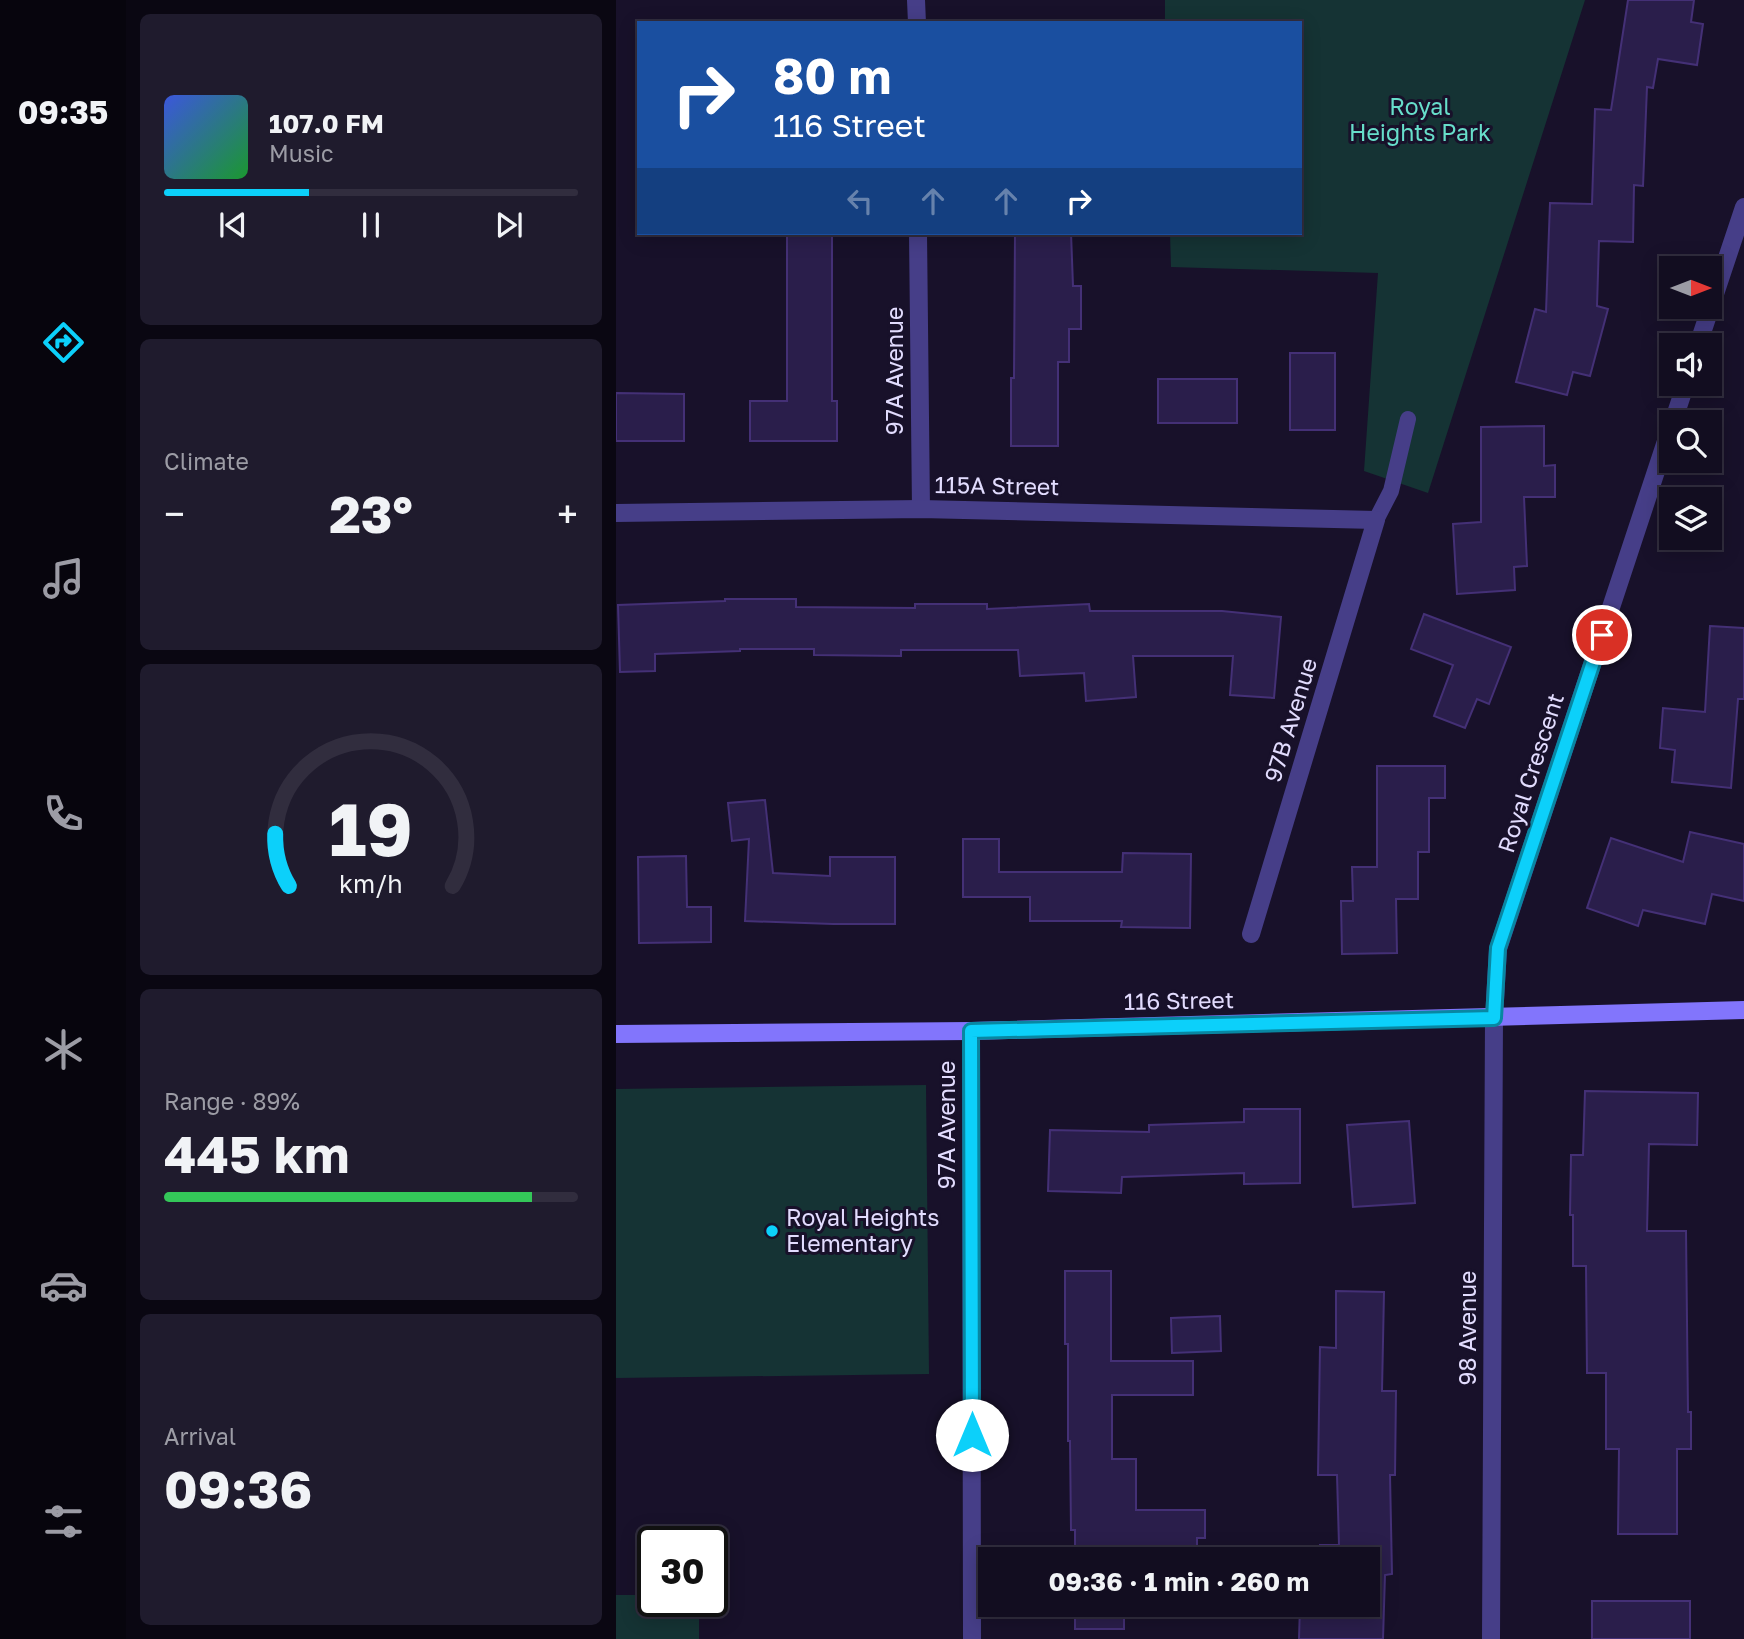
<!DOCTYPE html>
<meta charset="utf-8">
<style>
body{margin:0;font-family:"Golos Text",sans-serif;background:#1f1b2d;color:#f1f3f6;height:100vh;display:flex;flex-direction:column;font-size:26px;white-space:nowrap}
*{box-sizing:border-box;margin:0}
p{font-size:23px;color:#9c9ca5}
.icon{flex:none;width:38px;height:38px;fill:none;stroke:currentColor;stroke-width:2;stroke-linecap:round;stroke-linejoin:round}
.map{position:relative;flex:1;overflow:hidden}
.panel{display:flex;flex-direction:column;gap:14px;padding:14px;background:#0a0712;width:490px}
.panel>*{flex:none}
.top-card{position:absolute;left:21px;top:21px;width:665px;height:214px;border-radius:0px;box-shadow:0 4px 18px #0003,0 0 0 2px #312d3e;background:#1a4fa0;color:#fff;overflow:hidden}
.needle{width:46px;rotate:90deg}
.controls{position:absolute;left:1043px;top:256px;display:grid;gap:14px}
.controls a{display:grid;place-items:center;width:63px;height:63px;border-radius:0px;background:#120d20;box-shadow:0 4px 18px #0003,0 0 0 2px #312d3e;font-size:35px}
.speed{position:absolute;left:21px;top:1526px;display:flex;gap:14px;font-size:35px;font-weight:700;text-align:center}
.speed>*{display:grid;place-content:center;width:91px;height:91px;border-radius:50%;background:#120d20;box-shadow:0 4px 18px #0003,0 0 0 2px #312d3e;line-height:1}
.speed .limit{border:4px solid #111;border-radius:10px;background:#fff;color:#111}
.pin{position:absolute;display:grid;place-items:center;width:60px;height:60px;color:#fff;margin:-30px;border:4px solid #fff;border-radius:50%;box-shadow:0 2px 7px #0007}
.me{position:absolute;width:77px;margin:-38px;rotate:0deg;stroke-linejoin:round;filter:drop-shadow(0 0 5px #0008)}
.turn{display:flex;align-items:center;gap:24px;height:147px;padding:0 21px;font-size:32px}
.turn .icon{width:91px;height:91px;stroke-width:2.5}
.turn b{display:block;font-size:49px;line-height:60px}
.lanes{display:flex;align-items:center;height:66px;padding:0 21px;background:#0003;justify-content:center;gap:35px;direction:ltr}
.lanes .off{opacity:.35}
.big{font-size:52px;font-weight:700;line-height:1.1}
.panel .widget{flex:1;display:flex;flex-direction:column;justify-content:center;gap:10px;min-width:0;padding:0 24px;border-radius:10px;background:#1f1b2d}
.panel .dial{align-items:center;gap:0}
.dial svg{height:182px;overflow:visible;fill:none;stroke:#312d3e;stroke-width:7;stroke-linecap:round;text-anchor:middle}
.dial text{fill:#f1f3f6;stroke:none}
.song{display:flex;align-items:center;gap:21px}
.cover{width:84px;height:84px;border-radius:10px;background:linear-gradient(135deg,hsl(230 70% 55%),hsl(130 70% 35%))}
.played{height:7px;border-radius:4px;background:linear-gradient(90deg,#0cd0fa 35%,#312d3e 35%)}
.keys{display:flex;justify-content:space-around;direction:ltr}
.heat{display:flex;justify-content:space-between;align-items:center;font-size:38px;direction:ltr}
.charge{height:10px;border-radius:5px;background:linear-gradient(90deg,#34c759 89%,#312d3e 0)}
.trip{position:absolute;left:362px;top:1547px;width:402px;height:70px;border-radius:0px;background:#120d20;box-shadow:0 4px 18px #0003,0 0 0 2px #312d3e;font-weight:700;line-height:70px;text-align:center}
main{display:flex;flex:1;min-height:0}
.tabs{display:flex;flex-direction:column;width:126px;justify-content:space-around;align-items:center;background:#07050d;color:#9c9ca5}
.tabs .icon{width:49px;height:49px}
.tabs .active{color:#0cd0fa}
.tabs b{font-size:32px;color:#f1f3f6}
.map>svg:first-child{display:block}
.green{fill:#153334}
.building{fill:#2a1e4b;stroke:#443076;stroke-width:2}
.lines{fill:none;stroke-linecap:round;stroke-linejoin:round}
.lane{stroke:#463e88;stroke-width:16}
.street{stroke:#463e88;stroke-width:18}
.secondary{stroke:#8275fc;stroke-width:18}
.route-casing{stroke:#0887a2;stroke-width:18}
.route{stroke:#0cd0fa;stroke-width:12}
.poi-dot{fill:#0cd0fa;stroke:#18112a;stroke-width:2.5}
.labels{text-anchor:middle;stroke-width:6;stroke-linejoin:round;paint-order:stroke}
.park-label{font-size:23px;fill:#67deca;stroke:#18112a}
.street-label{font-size:23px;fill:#e2dcfe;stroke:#18112a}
.poi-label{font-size:23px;fill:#e2dcfe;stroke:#18112a;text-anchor:start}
</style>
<main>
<nav class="tabs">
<b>09:35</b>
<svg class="icon active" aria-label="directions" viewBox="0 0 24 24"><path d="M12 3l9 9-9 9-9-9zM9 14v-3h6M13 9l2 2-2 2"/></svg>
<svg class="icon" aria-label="music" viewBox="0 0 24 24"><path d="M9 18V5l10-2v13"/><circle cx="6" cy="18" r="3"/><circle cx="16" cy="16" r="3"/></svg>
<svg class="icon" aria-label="phone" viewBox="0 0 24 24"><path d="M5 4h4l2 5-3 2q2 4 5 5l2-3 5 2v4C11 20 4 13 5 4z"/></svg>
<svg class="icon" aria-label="climate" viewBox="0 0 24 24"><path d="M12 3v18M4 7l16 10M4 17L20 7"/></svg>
<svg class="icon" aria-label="car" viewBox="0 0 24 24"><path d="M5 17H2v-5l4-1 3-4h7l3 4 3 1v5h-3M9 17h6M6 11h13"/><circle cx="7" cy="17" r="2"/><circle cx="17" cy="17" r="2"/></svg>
<svg class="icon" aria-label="filters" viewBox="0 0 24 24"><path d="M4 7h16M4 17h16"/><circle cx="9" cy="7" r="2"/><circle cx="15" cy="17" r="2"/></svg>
</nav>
<section class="panel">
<div class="widget">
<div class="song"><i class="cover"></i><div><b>107.0 FM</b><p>Music</p></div></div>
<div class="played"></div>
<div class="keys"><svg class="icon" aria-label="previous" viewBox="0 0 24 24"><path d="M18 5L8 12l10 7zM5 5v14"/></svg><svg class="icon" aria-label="pause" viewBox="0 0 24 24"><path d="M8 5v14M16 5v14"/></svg><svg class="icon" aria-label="next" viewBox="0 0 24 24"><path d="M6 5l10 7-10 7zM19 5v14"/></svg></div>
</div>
<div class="widget"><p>Climate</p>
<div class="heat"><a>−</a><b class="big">23°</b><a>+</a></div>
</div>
<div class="widget dial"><svg viewBox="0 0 100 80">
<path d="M14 69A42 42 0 1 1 86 69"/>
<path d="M14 69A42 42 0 0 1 8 46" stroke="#0cd0fa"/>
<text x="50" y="56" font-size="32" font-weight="700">19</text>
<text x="50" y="72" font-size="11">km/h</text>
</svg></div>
<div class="widget"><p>Range · 89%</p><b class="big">445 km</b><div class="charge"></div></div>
<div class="widget"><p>Arrival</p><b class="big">09:36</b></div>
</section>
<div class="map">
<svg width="1128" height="1639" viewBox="0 0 1128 1639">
<rect width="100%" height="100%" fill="#18112a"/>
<g class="green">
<path d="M549 0H969L812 493 748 471 762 273 555 267 554 233H684V23H549Z"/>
<path d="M310 1085 313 1374 0 1378V1089Z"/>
<path d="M0 1595H37V1601H83V1639H0Z"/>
</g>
<g class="building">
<path d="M1012 0H1078L1075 22 1087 24 1081 65 1042 59 1037 88 1031 87 1027 186 1018 185 1017 242 983 241 981 306 992 309 974 376 957 372 951 395 900 382 919 309 930 312 934 203 976 204 979 109 995 110Z"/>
<path d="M171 233H216V401H221V441H134V401H171Z"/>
<path d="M399 233H455L457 286H465V329H453V362H442V446H395V378H398Z"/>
<rect x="674" y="353" width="45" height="77"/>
<rect x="542" y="379" width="79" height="44"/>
<path d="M0 393 68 394V441H0Z"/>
<path d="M928 426V466L939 465V497H908L911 566 898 567 899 590 841 594 837 524 865 522V427Z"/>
<path d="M109 599H180V607L299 608V604H371V609L473 604 474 611H606L665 617 658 698 614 695 617 656H517L520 697 470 701 468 673 404 676 402 650H285V656L198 655V649H124V651L39 654V671L4 672 2 605 109 601Z"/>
<path d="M808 614 895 647 873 704 861 699 849 728 818 716 837 665 795 649Z"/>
<path d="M1094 626 1128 628V699H1122L1115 788 1056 782 1059 750 1044 748 1047 708 1089 712Z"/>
<path d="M761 766H829V798H813V852H802V899H780L781 953 726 954 725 901H737L736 867H761Z"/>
<path d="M149 800 157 873 214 876V857H279V924H217L129 921 133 839 116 841 112 803Z"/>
<path d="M1074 832 1128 844V901L1096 894 1089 924 1027 910 1022 926 971 908 995 838 1067 862Z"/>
<path d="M347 839H383V872H506L507 853 575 854 574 928 505 927 506 921H414V897H347Z"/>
<path d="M70 856 71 907H95V942L23 943 22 857Z"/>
<path d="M969 1091 1082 1093 1081 1145 1033 1144 1031 1231H1070L1072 1412H1075V1449H1061V1534H1002L1003 1449H990V1373H971L970 1266H957V1215H954L955 1155H967Z"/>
<path d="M628 1109H684V1183L628 1184V1173L506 1177 505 1193 432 1191 434 1130 533 1132V1125L628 1122Z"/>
<path d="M793 1121 799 1203 737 1207 731 1125Z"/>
<path d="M449 1271H495V1361H577V1395H496V1459H520V1510H589V1538H581V1559H459V1530H455L454 1441H452V1344H449Z"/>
<path d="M720 1291 768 1292 766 1391H780L779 1475H774L776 1574 769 1575 767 1639H683L684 1605H752V1559H705L704 1545H723L721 1475H702L704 1347 720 1348Z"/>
<path d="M604 1316 605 1351 556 1353 555 1318Z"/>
<rect x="976" y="1601" width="98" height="38"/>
<rect x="459" y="1605" width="49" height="24"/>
</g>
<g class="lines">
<path class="lane" d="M760 520 775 491 792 419"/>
<g class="street">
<path d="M300 0 301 23"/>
<path d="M302 233 305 509"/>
<path d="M1082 345 1128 207"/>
<path d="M1057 422 1070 383"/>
<path d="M0 513 305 509 760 520 635 934"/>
<path d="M355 1031 356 1639"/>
<path d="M875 1639 878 1018 882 949 1055 426"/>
</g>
<path class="secondary" d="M0 1034 355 1031 1128 1010"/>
</g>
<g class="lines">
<g class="route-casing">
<path id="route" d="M356 1435 355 1031 878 1018 882 948 986 635"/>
</g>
<use href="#route" class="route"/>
</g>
<circle class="poi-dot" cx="156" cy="1231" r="7"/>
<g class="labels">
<g class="park-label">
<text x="804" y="115">Royal<tspan x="804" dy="26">Heights Park</tspan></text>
</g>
<g class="street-label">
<text transform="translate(279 371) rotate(-90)" y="8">97A Avenue</text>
<text transform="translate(381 486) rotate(1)" y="8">115A Street</text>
<text transform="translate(675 720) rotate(-73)" y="8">97B Avenue</text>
<text transform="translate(915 773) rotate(-72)" y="8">Royal Crescent</text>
<text transform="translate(563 1001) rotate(-1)" y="8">116 Street</text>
<text transform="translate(331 1125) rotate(-90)" y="8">97A Avenue</text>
<text transform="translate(852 1328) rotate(-90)" y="8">98 Avenue</text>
</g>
<g class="poi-label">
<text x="170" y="1226">Royal Heights<tspan x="170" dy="26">Elementary</tspan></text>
</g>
</g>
</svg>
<div class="controls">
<a><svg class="needle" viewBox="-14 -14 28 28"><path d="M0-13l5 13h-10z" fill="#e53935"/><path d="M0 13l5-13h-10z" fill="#9c9ca5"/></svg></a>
<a><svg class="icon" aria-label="sound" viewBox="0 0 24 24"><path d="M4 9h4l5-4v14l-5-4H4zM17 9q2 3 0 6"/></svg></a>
<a><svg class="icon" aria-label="search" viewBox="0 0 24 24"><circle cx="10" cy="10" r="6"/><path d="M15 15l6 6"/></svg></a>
<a><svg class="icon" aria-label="layers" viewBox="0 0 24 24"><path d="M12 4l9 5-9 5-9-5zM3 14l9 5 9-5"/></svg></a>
</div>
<div class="speed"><div class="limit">30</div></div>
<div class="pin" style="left:986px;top:635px;background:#d93025"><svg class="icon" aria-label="arrive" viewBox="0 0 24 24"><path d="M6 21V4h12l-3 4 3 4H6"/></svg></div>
<svg class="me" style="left:356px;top:1435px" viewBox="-20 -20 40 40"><circle r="19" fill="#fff"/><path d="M0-13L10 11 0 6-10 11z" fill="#0cd0fa"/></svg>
<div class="trip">09:36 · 1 min · 260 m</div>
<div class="top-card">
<div class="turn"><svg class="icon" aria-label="right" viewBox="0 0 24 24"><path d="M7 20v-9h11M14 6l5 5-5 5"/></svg><div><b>80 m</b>116 Street</div></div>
<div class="lanes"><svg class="icon off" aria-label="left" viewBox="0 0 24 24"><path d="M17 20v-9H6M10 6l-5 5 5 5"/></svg><svg class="icon off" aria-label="ahead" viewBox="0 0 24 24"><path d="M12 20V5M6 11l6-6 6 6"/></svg><svg class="icon off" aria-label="ahead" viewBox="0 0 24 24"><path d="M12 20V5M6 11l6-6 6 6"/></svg><svg class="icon" aria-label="right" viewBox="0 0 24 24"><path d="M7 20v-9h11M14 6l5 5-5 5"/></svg></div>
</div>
</div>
</main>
